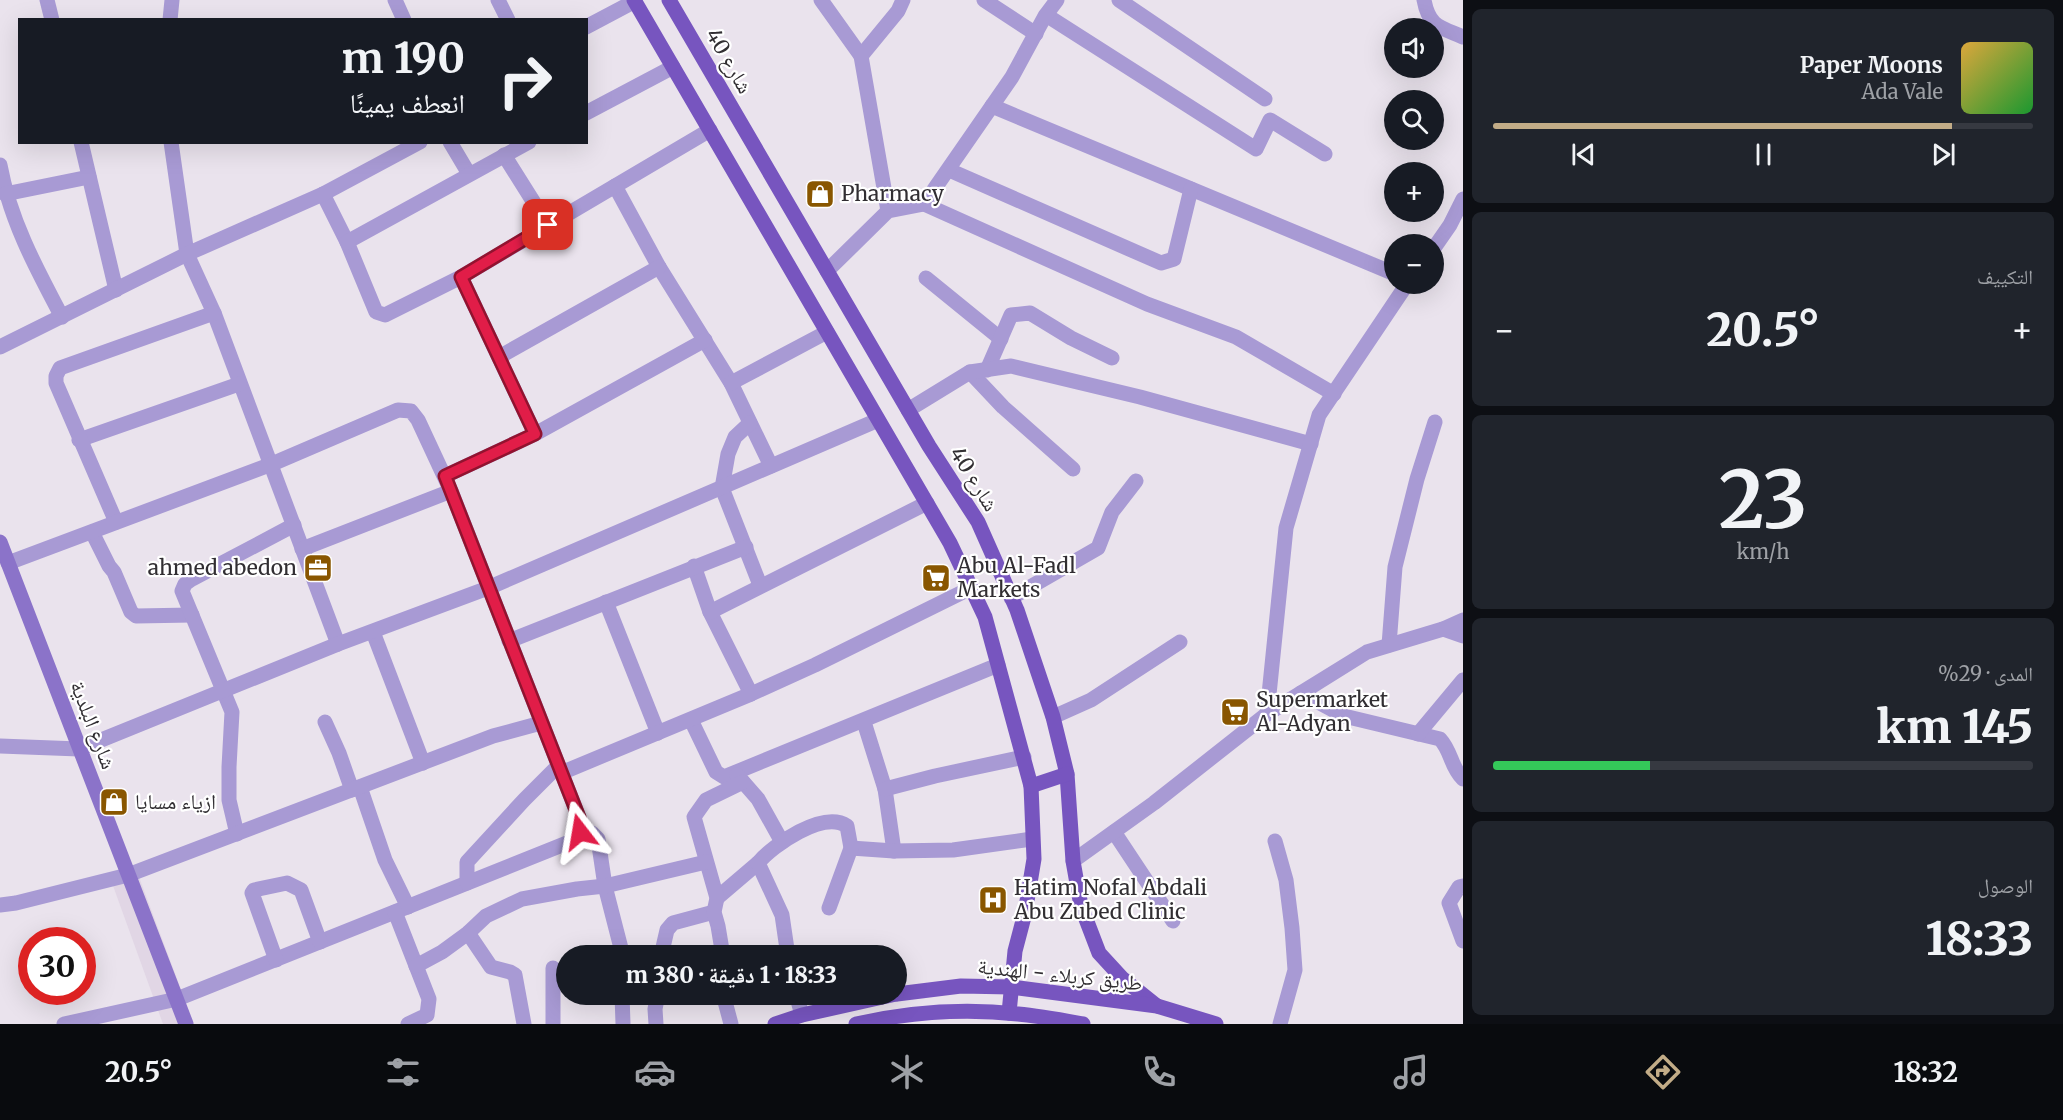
<!DOCTYPE html>
<html lang="ar">
<meta charset="utf-8">
<style>
body{margin:0;font-family:Merriweather,"Noto Naskh Arabic",serif;background:#20242c;color:#f1f3f6;direction:rtl;height:100vh;display:flex;flex-direction:column;font-size:22px;white-space:nowrap}
*{box-sizing:border-box;margin:0}
p{font-size:20px;color:#9ea1a6}
.icon{flex:none;width:33px;height:33px;fill:none;stroke:currentColor;stroke-width:2;stroke-linecap:round;stroke-linejoin:round}
.map{position:relative;flex:1;overflow:hidden;direction:ltr}
.drawer{display:flex;flex-direction:column;gap:9px;padding:9px;background:#0d0f14;width:600px}
.drawer>*{flex:none}
.top-card{position:absolute;left:18px;top:18px;width:570px;height:126px;border-radius:0px;box-shadow:0 6px 24px #0002;direction:rtl;background:#171b24;color:#f1f3f6;overflow:hidden}
.controls{position:absolute;left:1384px;top:18px;display:grid;gap:12px}
.controls a{display:grid;place-items:center;width:60px;height:60px;border-radius:50%;background:#171b24;box-shadow:0 6px 24px #0002;font-size:30px}
.speed{position:absolute;left:18px;top:927px;display:flex;gap:12px;font-size:30px;font-weight:700;text-align:center}
.speed>*{display:grid;place-content:center;width:78px;height:78px;border-radius:50%;background:#171b24;box-shadow:0 6px 24px #0002;line-height:1}
.speed .limit{border:9px solid #d22;background:#fff;color:#111}
.pin{position:absolute;display:grid;place-items:center;width:51px;height:51px;color:#fff;margin:-26px;border-radius:12px;box-shadow:0 3px 9px #0006}
.me{position:absolute;width:66px;margin:-33px;rotate:346deg;stroke-linejoin:round;filter:drop-shadow(0 0 4px #0008)}
.turn{display:flex;align-items:center;gap:21px;height:126px;padding:0 24px;font-size:27px}
.turn .icon{width:78px;height:78px;stroke-width:2.5}
.turn b{display:block;font-size:42px;line-height:51px}
.big{font-size:45px;font-weight:800;line-height:1.1}
.drawer .tile{flex:1;display:flex;flex-direction:column;justify-content:center;gap:9px;min-width:0;padding:0 21px;border-radius:9px;background:#20242c}
.drawer .dial{align-items:center;gap:0}
.dial b{font-size:78px;line-height:1}
.song{display:flex;align-items:center;gap:18px}
.cover{width:72px;height:72px;border-radius:9px;background:linear-gradient(135deg,hsl(40 70% 55%),hsl(130 70% 35%))}
.played{height:6px;border-radius:3px;background:linear-gradient(90deg,#c2ac87 85%,#363941 85%)}
.keys{display:flex;justify-content:space-around;direction:ltr}
.heat{display:flex;justify-content:space-between;align-items:center;font-size:33px;direction:ltr}
.charge{height:9px;border-radius:4px;background:linear-gradient(90deg,#34c759 29%,#363941 0)}
.trip{position:absolute;left:556px;top:945px;width:351px;height:60px;border-radius:30px;background:#171b24;box-shadow:0 6px 24px #0002;font-weight:800;line-height:60px;text-align:center;direction:rtl}
.tabs{display:flex;height:96px;justify-content:space-around;align-items:center;background:#090b0e;color:#9ea1a6}
.tabs .icon{width:42px;height:42px}
.tabs .selected{color:#c2ac87}
.tabs b{font-size:27px;color:#f1f3f6}
main{display:flex;flex:1;min-height:0}
.map>svg:first-child{display:block}
.built{fill:#e1d6e5}
.lines{fill:none;stroke-linecap:round;stroke-linejoin:round}
.minor{stroke:#a89ad4;stroke-width:15}
.tertiary{stroke:#a89ad4;stroke-width:15}
.secondary{stroke:#8b73c9;stroke-width:15}
.primary{stroke:#7755bf;stroke-width:15}
.route-casing{stroke:#92132f;stroke-width:15}
.route{stroke:#e11d48;stroke-width:10}
.labels{text-anchor:middle;stroke-width:4.5;stroke-linejoin:round;paint-order:stroke}
.street-label{font-size:21px;fill:#312e32;stroke:#fff}
.poi-label{font-size:21px;fill:#312e32;stroke:#fff;text-anchor:start}
</style>
<main>
<section class="drawer">
<div class="tile">
<div class="song"><i class="cover"></i><div><b>Paper Moons</b><p>Ada Vale</p></div></div>
<div class="played"></div>
<div class="keys"><svg class="icon" aria-label="previous" viewBox="0 0 24 24"><path d="M18 5L8 12l10 7zM5 5v14"/></svg><svg class="icon" aria-label="pause" viewBox="0 0 24 24"><path d="M8 5v14M16 5v14"/></svg><svg class="icon" aria-label="next" viewBox="0 0 24 24"><path d="M6 5l10 7-10 7zM19 5v14"/></svg></div>
</div>
<div class="tile"><p>التكييف</p>
<div class="heat"><a>−</a><b class="big">20.5°</b><a>+</a></div>
</div>
<div class="tile dial"><b>23</b><p>km/h</p></div>
<div class="tile"><p>المدى · 29%</p><b class="big">145 km</b><div class="charge"></div></div>
<div class="tile"><p>الوصول</p><b class="big">18:33</b></div>
</section>
<div class="map">
<svg width="1463" height="1024" viewBox="0 0 1463 1024">
<rect width="100%" height="100%" fill="#eae3ed"/>
<path class="built" d="M139 877 194 1024H163L112 883Z"/>
<g class="lines">
<g class="minor">
<path d="M47 0 52 20"/>
<path d="M395 0 404 20"/>
<path d="M498 0 508 20"/>
<path d="M821 0 861 56"/>
<path d="M984 0 1036 34"/>
<path d="M1119 0 1265 99"/>
<path d="M1424 0C1429 27 1440 27 1463 37"/>
<path d="M1046 15 1256 149 1270 120 1325 154"/>
<path d="M170 20 172 0"/>
<path d="M586 27 635 1"/>
<path d="M992 106 1395 274"/>
<path d="M586 113 673 67"/>
<path d="M81 142 116 290"/>
<path d="M171 142 187 254 214 313 338 644"/>
<path d="M450 142 469 174"/>
<path d="M504 155 548 225"/>
<path d="M0 165C10 220 36 268 62 317"/>
<path d="M949 170 1161 263 1174 259 1191 189"/>
<path d="M615 186 659 267 731 383 771 466"/>
<path d="M5 194 89 177"/>
<path d="M323 194 347 242 376 312 385 315 461 277 710 130"/>
<path d="M924 204 1147 304 1236 337 1334 394"/>
<path d="M888 211 861 56 898 11 903 0"/>
<path d="M347 242 529 142"/>
<path d="M1434 248 1450 225 1463 199"/>
<path d="M827 271 888 211 924 204 1012 77 1045 16 1057 0"/>
<path d="M461 277 535 434"/>
<path d="M926 278 1001 339"/>
<path d="M0 347 187 254 323 194 420 142"/>
<path d="M499 357 659 267"/>
<path d="M987 370 1011 315 1030 313 1071 338 1112 358"/>
<path d="M970 372 1003 407 1073 469"/>
<path d="M731 383 827 332"/>
<path d="M908 410 970 372 1011 366 1140 397 1311 444"/>
<path d="M750 423 735 437 728 454 722 488 760 585"/>
<path d="M79 440 239 384"/>
<path d="M445 476 535 434 705 340"/>
<path d="M116 522 56 383V376L60 368 214 313"/>
<path d="M92 532 109 566 114 572 131 612 136 616 192 615"/>
<path d="M302 549 451 491"/>
<path d="M8 563 272 464 398 410 411 411 418 420 451 491 580 820V832L572 841 177 999 64 1024"/>
<path d="M694 566 710 612 751 694"/>
<path d="M1011 598 1098 548 1112 512 1136 481"/>
<path d="M606 602 658 733"/>
<path d="M710 612 927 503"/>
<path d="M1443 629 1463 636"/>
<path d="M373 632 423 763"/>
<path d="M509 641 746 547"/>
<path d="M1389 645 1395 567 1417 479 1435 422"/>
<path d="M1301 693 1344 716 1440 739C1452 752 1450 766 1463 779"/>
<path d="M1267 714 1286 528 1319 415 1407 284"/>
<path d="M1053 717 1091 700 1180 642"/>
<path d="M691 720 716 772 724 777 998 665"/>
<path d="M325 722 339 753 352 790"/>
<path d="M864 722 885 789 894 851"/>
<path d="M1418 734 1463 680"/>
<path d="M0 746 79 749"/>
<path d="M561 773 751 694 815 665 971 588"/>
<path d="M737 775 758 799 782 842"/>
<path d="M360 787 385 860 408 907"/>
<path d="M885 789 935 776 1024 757"/>
<path d="M580 832 592 833 598 839 605 886 623 956"/>
<path d="M1114 832 1173 921"/>
<path d="M237 834 229 800V767L232 712 182 591 185 584 192 579 294 525"/>
<path d="M1275 841 1286 880 1292 928 1295 970 1280 1024"/>
<path d="M851 848 894 851 953 850 1032 839"/>
<path d="M1073 861 1154 803 1267 714 1301 693 1367 652 1443 629 1463 620"/>
<path d="M467 883V862L524 800 558 766"/>
<path d="M1463 886 1459 887 1449 903 1463 941"/>
<path d="M717 898 758 863"/>
<path d="M0 905 16 903 128 875 493 736 541 723"/>
<path d="M395 912 429 999 427 1015 408 1024"/>
<path d="M468 933 491 967 510 972 515 975 524 1024"/>
<path d="M661 956 667 930 673 923 714 912"/>
<path d="M723 956 718 926 714 912 717 898 694 817 706 800 743 782"/>
<path d="M788 956 782 915 758 863C773 845 823 810 847 826L851 848 829 908"/>
<path d="M276 960 252 893 254 890 287 883 301 890 320 942"/>
<path d="M416 966 442 952 468 933 486 916 522 899 577 889 605 886 706 862"/>
<path d="M622 994 623 1024"/>
<path d="M723 994 731 1024"/>
<path d="M796 994 802 1015"/>
<path d="M553 1024V968"/>
<path d="M656 1024 655 1009 658 994"/>
</g>
<path class="tertiary" d="M79 749 338 644 488 588 878 420"/>
<path class="secondary" d="M0 542 186 1024"/>
<g class="primary">
<path d="M634 0 950 543 985 617 1031 786 1034 859 1025 913 1015 951 1009 1013"/>
<path d="M669 0 929 446 978 522 1017 610 1053 717 1067 774 1073 861 1081 906 1099 953 1122 978 1157 1006"/>
<path d="M1031 786 1067 774"/>
<path d="M897 994 961 986 1011 987 1157 1006 1216 1024"/>
<path d="M775 1024 802 1015 896 994"/>
<path d="M856 1024C909 1012 964 1008 1018 1014 1040 1016 1061 1020 1083 1024"/>
</g>
</g>
<g class="lines">
<g class="route-casing">
<path id="route" d="M548 225 461 277 535 434 445 476 580 820V832"/>
</g>
<use href="#route" class="route"/>
</g>
<defs>
<g id="shop-square" transform="scale(1.5)"><rect x="-9" y="-9" width="18" height="18" rx="4" fill="#895600" stroke="#fff"/><path d="M-5-2.5h2.3a2.7 3.5 0 0 1 5.4 0H5L5.5 6h-11ZM-1.5-2.5h3a1.5 2.3 0 0 0-3 0Z" fill="#fff"/></g>
<g id="office-square" transform="scale(1.5)"><rect x="-9" y="-9" width="18" height="18" rx="4" fill="#895600" stroke="#fff"/><path d="M-6-3h4V-5.5h4V-3h4V5H-6ZM-1-4.5V-3h2v-1.5ZM-6 0V1H6V0Z" fill="#fff"/></g>
<g id="supermarket-square" transform="scale(1.5)"><rect x="-9" y="-9" width="18" height="18" rx="4" fill="#895600" stroke="#fff"/><path d="M-6-5.5h2.5l.6 2H6L4.5 2H-2.5L-4.4-4H-6ZM-1.5 3.2a1.3 1.3 0 1 0 .1 0ZM3 3.2a1.3 1.3 0 1 0 .1 0Z" fill="#fff"/></g>
<g id="hospital-square" transform="scale(1.5)"><rect x="-9" y="-9" width="18" height="18" rx="4" fill="#895600" stroke="#fff"/><path d="M-5-5h3v3.5h4V-5h3V5h-3V1.5h-4V5h-3Z" fill="#fff"/></g>
</defs>
<g fill-rule="evenodd">
<use href="#shop-square" x="820" y="194"/>
<use href="#office-square" x="318" y="568"/>
<use href="#supermarket-square" x="936" y="578"/>
<use href="#supermarket-square" x="1235" y="712"/>
<use href="#shop-square" x="114" y="802"/>
<use href="#hospital-square" x="993" y="900"/>
</g>
<g class="labels">
<g class="street-label">
<text transform="translate(729 61) rotate(60)" y="7">شارع 40</text>
<text transform="translate(974 479) rotate(58)" y="7">شارع 40</text>
<text transform="translate(93 725) rotate(69)" y="7">شارع البلدية</text>
<text transform="translate(1060 975) rotate(6)" y="7">طريق كربلاء - الهندية</text>
</g>
<g class="poi-label">
<text x="841" y="201">Pharmacy</text>
<text x="957" y="573">Abu Al-Fadl<tspan x="957" dy="24">Markets</tspan></text>
<text x="297" y="575" text-anchor="end">ahmed abedon</text>
<text x="1256" y="707">Supermarket<tspan x="1256" dy="24">Al-Adyan</tspan></text>
<text x="135" y="809">ازياء مسايا</text>
<text x="1014" y="895">Hatim Nofal Abdali<tspan x="1014" dy="24">Abu Zubed Clinic</tspan></text>
</g>
</g>
</svg>
<div class="controls">
<a><svg class="icon" aria-label="sound" viewBox="0 0 24 24"><path d="M4 9h4l5-4v14l-5-4H4zM17 9q2 3 0 6"/></svg></a>
<a><svg class="icon" aria-label="search" viewBox="0 0 24 24"><circle cx="10" cy="10" r="6"/><path d="M15 15l6 6"/></svg></a>
<a>+</a>
<a>−</a>
</div>
<div class="speed"><div class="limit">30</div></div>
<div class="pin" style="left:548px;top:225px;background:#d93025"><svg class="icon" aria-label="arrive" viewBox="0 0 24 24"><path d="M6 21V4h12l-3 4 3 4H6"/></svg></div>
<svg class="me" style="left:580px;top:832px" viewBox="-20 -20 40 40"><path d="M0-17L14 15 0 8-14 15z" fill="#e11d48" stroke="#fff" stroke-width="4"/></svg>
<div class="trip">18:33 · 1 دقيقة · 380 m</div>
<div class="top-card">
<div class="turn"><svg class="icon" aria-label="right" viewBox="0 0 24 24"><path d="M7 20v-9h11M14 6l5 5-5 5"/></svg><div><b>190 m</b>انعطف يمينًا</div></div>
</div>
</div>
</main>
<nav class="tabs">
<b>18:32</b>
<svg class="icon selected" aria-label="directions" viewBox="0 0 24 24"><path d="M12 3l9 9-9 9-9-9zM9 14v-3h6M13 9l2 2-2 2"/></svg>
<svg class="icon" aria-label="music" viewBox="0 0 24 24"><path d="M9 18V5l10-2v13"/><circle cx="6" cy="18" r="3"/><circle cx="16" cy="16" r="3"/></svg>
<svg class="icon" aria-label="phone" viewBox="0 0 24 24"><path d="M5 4h4l2 5-3 2q2 4 5 5l2-3 5 2v4C11 20 4 13 5 4z"/></svg>
<svg class="icon" aria-label="climate" viewBox="0 0 24 24"><path d="M12 3v18M4 7l16 10M4 17L20 7"/></svg>
<svg class="icon" aria-label="car" viewBox="0 0 24 24"><path d="M5 17H2v-5l4-1 3-4h7l3 4 3 1v5h-3M9 17h6M6 11h13"/><circle cx="7" cy="17" r="2"/><circle cx="17" cy="17" r="2"/></svg>
<svg class="icon" aria-label="filters" viewBox="0 0 24 24"><path d="M4 7h16M4 17h16"/><circle cx="9" cy="7" r="2"/><circle cx="15" cy="17" r="2"/></svg>
<b>20.5°</b>
</nav>
